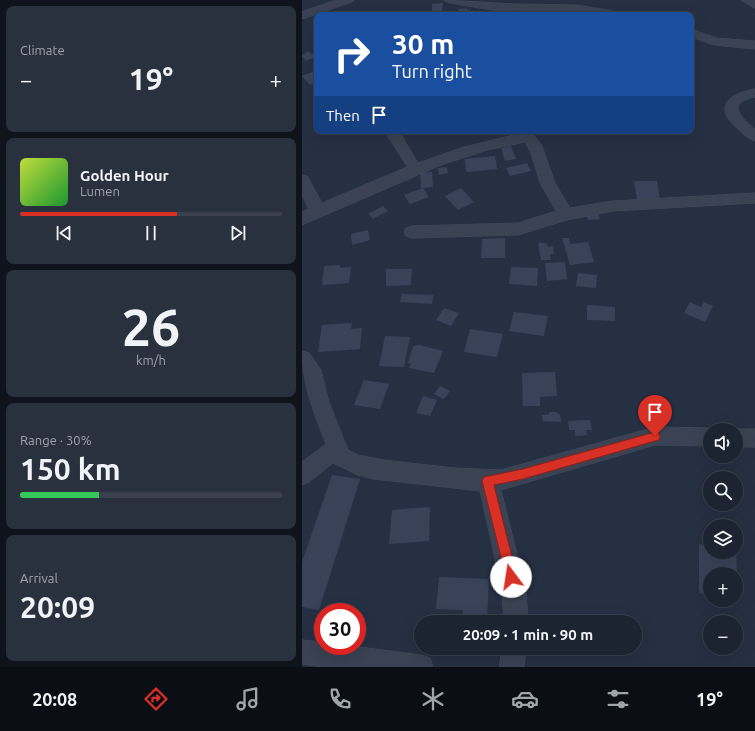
<!DOCTYPE html>
<meta charset="utf-8">
<style>
body{margin:0;font-family:Ubuntu,sans-serif;background:#29303e;color:#f1f3f6;height:100vh;display:flex;flex-direction:column;font-size:15px;white-space:nowrap}
*{box-sizing:border-box;margin:0}
p{font-size:13px;color:#a0a4ac}
.icon{flex:none;width:22px;height:22px;fill:none;stroke:currentColor;stroke-width:2;stroke-linecap:round;stroke-linejoin:round}
.map{position:relative;flex:1;overflow:hidden}
.panel{display:flex;flex-direction:column;gap:6px;padding:6px;background:#0f141c;width:302px}
.panel>*{flex:none}
.hud{position:absolute;left:12px;top:12px;width:380px;height:122px;border-radius:8px;box-shadow:0 4px 16px #0002,0 0 0 1px #3a414d;background:#1a4fa0;color:#fff;overflow:hidden}
.tools{position:absolute;left:401px;top:423px;display:grid;gap:8px}
.tools a{display:grid;place-items:center;width:40px;height:40px;border-radius:50%;background:#1c2432;box-shadow:0 4px 16px #0002,0 0 0 1px #3a414d;font-size:20px}
.speed{position:absolute;left:12px;top:603px;display:flex;gap:8px;font-size:20px;font-weight:700;text-align:center}
.speed>*{display:grid;place-content:center;width:52px;height:52px;border-radius:50%;background:#1c2432;box-shadow:0 4px 16px #0002,0 0 0 1px #3a414d;line-height:1}
.speed .limit{border:6px solid #d22;background:#fff;color:#111}
.pin{position:absolute;display:grid;place-items:center;width:34px;height:34px;color:#fff;margin:-41px -17px;border-radius:50% 50% 50% 0;rotate:-45deg;box-shadow:0 0 4px #0007}
.pin .icon{rotate:45deg}
.me{position:absolute;width:44px;margin:-22px;rotate:346deg;stroke-linejoin:round;filter:drop-shadow(0 0 3px #0008)}
.turn{display:flex;align-items:center;gap:14px;height:84px;padding:0 12px;font-size:18px}
.turn .icon{width:52px;height:52px;stroke-width:2.5}
.turn b{display:block;font-size:28px;line-height:34px}
.then{display:flex;align-items:center;height:38px;padding:0 12px;background:#0003;gap:8px;font-size:15px}
.big{font-size:30px;font-weight:700;line-height:1.1}
.panel .card{flex:1;display:flex;flex-direction:column;justify-content:center;gap:6px;min-width:0;padding:0 14px;border-radius:8px;background:#29303e}
.panel .dial{align-items:center;gap:0}
.dial b{font-size:52px;line-height:1}
.song{display:flex;align-items:center;gap:12px}
.cover{width:48px;height:48px;border-radius:6px;background:linear-gradient(135deg,hsl(70 70% 55%),hsl(130 70% 35%))}
.played{height:4px;border-radius:2px;background:linear-gradient(90deg,#d93025 60%,#3a414d 60%)}
.keys{display:flex;justify-content:space-around;direction:ltr}
.heat{display:flex;justify-content:space-between;align-items:center;font-size:22px;direction:ltr}
.charge{height:6px;border-radius:3px;background:linear-gradient(90deg,#34c759 30%,#3a414d 0)}
.trip{position:absolute;left:112px;top:615px;width:228px;height:40px;border-radius:20px;background:#1c2432;box-shadow:0 4px 16px #0002,0 0 0 1px #3a414d;font-weight:700;line-height:40px;text-align:center}
.menu{display:flex;height:64px;justify-content:space-around;align-items:center;background:#0b0e14;color:#a0a4ac}
.menu .icon{width:28px;height:28px}
.menu .active{color:#d93025}
.menu b{font-size:18px;color:#f1f3f6}
main{display:flex;flex:1;min-height:0}
.map>svg:first-child{display:block}
.building{fill:#384359}
.lines{fill:none;stroke-linecap:round;stroke-linejoin:round}
.street-casing{stroke:#444b5c;stroke-width:1}
.street{fill:#3a4253;fill-rule:evenodd}
.route{fill:#d93025;stroke:#8d1f18}
</style>
<main>
<section class="panel">
<div class="card"><p>Climate</p>
<div class="heat"><a>−</a><b class="big">19°</b><a>+</a></div>
</div>
<div class="card">
<div class="song"><i class="cover"></i><div><b>Golden Hour</b><p>Lumen</p></div></div>
<div class="played"></div>
<div class="keys"><svg class="icon" aria-label="previous" viewBox="0 0 24 24"><path d="M18 5L8 12l10 7zM5 5v14"/></svg><svg class="icon" aria-label="pause" viewBox="0 0 24 24"><path d="M8 5v14M16 5v14"/></svg><svg class="icon" aria-label="next" viewBox="0 0 24 24"><path d="M6 5l10 7-10 7zM19 5v14"/></svg></div>
</div>
<div class="card dial"><b>26</b><p>km/h</p></div>
<div class="card"><p>Range · 30%</p><b class="big">150 km</b><div class="charge"></div></div>
<div class="card"><p>Arrival</p><b class="big">20:09</b></div>
</section>
<div class="map">
<svg width="453" height="667" viewBox="0 0 453 667">
<rect width="100%" height="100%" fill="#263043"/>
<g class="building">
<path d="M141 3 140 11H130V4Z"/>
<path d="M165 8V10H168L169 15H158L156 9Z"/>
<path d="M6 51 13 57 4 61 0 56Z"/>
<path d="M15 70V83L8 85 0 76Z"/>
<path d="M209 146 214 159 203 161 199 148Z"/>
<path d="M193 156 195 169 164 172 163 159Z"/>
<path d="M225 163 229 171 208 176 204 168Z"/>
<path d="M145 167 146 173 137 175 136 168Z"/>
<path d="M130 172 131 187 119 188 118 173Z"/>
<path d="M332 181H355L358 200H335Z"/>
<path d="M121 188 127 197 108 204 102 195Z"/>
<path d="M159 188 172 202 156 210 143 196Z"/>
<path d="M81 206 86 211 71 219 66 214Z"/>
<path d="M296 212 298 219 286 220 284 213Z"/>
<path d="M66 230 68 240 50 245 49 234Z"/>
<path d="M203 238V258H179L180 239Z"/>
<path d="M260 238H267L268 244 286 242 292 262 268 265Z"/>
<path d="M236 243H245L246 247 251 246 252 254H248L249 260H239Z"/>
<path d="M263 262 265 279 245 281 243 263Z"/>
<path d="M38 265V268L49 267 47 283 20 285 22 266Z"/>
<path d="M209 267 236 268 235 286 207 284Z"/>
<path d="M84 269H110L109 285 84 286Z"/>
<path d="M276 273 295 275 294 288 274 286Z"/>
<path d="M100 294 131 295 130 304 98 302Z"/>
<path d="M388 302 399 307 402 302 411 306 403 322 382 313Z"/>
<path d="M285 305 313 307V321L285 320Z"/>
<path d="M142 308 157 313 149 326 134 320Z"/>
<path d="M212 312 246 316 242 336 207 331Z"/>
<path d="M50 323 49 329 60 328 58 349 16 352 20 325Z"/>
<path d="M168 329 201 334 195 357 162 352Z"/>
<path d="M83 336 108 337 102 367 77 366Z"/>
<path d="M117 345 141 351 132 373 107 368 109 364 106 363 111 346Z"/>
<path d="M253 372 255 396 238 397V406H221L220 373Z"/>
<path d="M62 380 87 384 78 409 52 405Z"/>
<path d="M138 386 148 391 142 399 132 394Z"/>
<path d="M121 396 135 400 128 416 114 413Z"/>
<path d="M247 412H255V414H258L259 422 241 421 240 415 247 414Z"/>
<path d="M288 420 290 430H284L285 435 273 436V430H267L266 421Z"/>
<path d="M30 475 58 479 17 610 0 607V562Z"/>
<path d="M128 507 127 541 87 544 90 510Z"/>
<path d="M397 544 408 546V552H434L435 574H408V594L397 593Z"/>
<path d="M137 577 187 579 185 620 160 619 161 610 134 609Z"/>
</g>
<g class="lines">
<g class="street-casing">
<g id="street">
<path d="M35 0H52L50 2 0 19V12Z"/>
<path d="M142 0 212 4 275 5 317 12 323 15 190 10 148 3Z"/>
<path d="M439 0H453V8Z"/>
<path d="M389 29 414 38 453 41V49L412 45 389 37Z"/>
<path d="M453 89V97C424 102 438 118 453 129V141C446 139 440 133 435 128 410 107 428 93 453 89Z"/>
<path d="M83 131H97L116 163 162 147 216 134 215 131H229L240 146 253 183 268 208 311 201 453 193V203L311 211 265 220 216 235 110 238 104 236 102 232 104 228 110 226 216 223 254 211 238 183 229 153 223 142 185 150 139 165 0 225V212L7 209 0 195V175L5 176 20 203 105 167Z"/>
<path d="M0 351 7 353 19 370 27 402 46 450 56 455 81 460 153 468 199 470 353 427 408 428 414 430H408V446L353 445 199 490 224 590 226 622H202L200 590 178 491 72 479 56 475 31 463 7 482 0 485V462L24 444C12 413 0 384 0 351Z"/>
<path d="M434 429H453V447H434V430H430Z"/>
<path d="M0 640 21 642V646H50L119 655 128 658 131 667H21L0 664Z"/>
<path d="M200 648H224L222 667H198Z"/>
</g>
</g>
<use href="#street" class="street"/>
</g>
<path class="route" d="M353 432 357 433 358 436 357 440 353 441 221 479 192 485 215 577 213 581 209 582 205 581 180 481 182 477 221 469Z"/>
</svg>
<div class="tools">
<a><svg class="icon" aria-label="sound" viewBox="0 0 24 24"><path d="M4 9h4l5-4v14l-5-4H4zM17 9q2 3 0 6"/></svg></a>
<a><svg class="icon" aria-label="search" viewBox="0 0 24 24"><circle cx="10" cy="10" r="6"/><path d="M15 15l6 6"/></svg></a>
<a><svg class="icon" aria-label="layers" viewBox="0 0 24 24"><path d="M12 4l9 5-9 5-9-5zM3 14l9 5 9-5"/></svg></a>
<a>+</a>
<a>−</a>
</div>
<div class="speed"><div class="limit">30</div></div>
<div class="pin" style="left:353px;top:436px;background:#d93025"><svg class="icon" aria-label="arrive" viewBox="0 0 24 24"><path d="M6 21V4h12l-3 4 3 4H6"/></svg></div>
<svg class="me" style="left:209px;top:577px" viewBox="-20 -20 40 40"><circle r="19" fill="#fff"/><path d="M0-13L10 11 0 6-10 11z" fill="#d93025"/></svg>
<div class="trip">20:09 · 1 min · 90 m</div>
<div class="hud">
<div class="turn"><svg class="icon" aria-label="right" viewBox="0 0 24 24"><path d="M7 20v-9h11M14 6l5 5-5 5"/></svg><div><b>30 m</b>Turn right</div></div>
<div class="then">Then<svg class="icon" aria-label="arrive" viewBox="0 0 24 24"><path d="M6 21V4h12l-3 4 3 4H6"/></svg></div>
</div>
</div>
</main>
<nav class="menu">
<b>20:08</b>
<svg class="icon active" aria-label="directions" viewBox="0 0 24 24"><path d="M12 3l9 9-9 9-9-9zM9 14v-3h6M13 9l2 2-2 2"/></svg>
<svg class="icon" aria-label="music" viewBox="0 0 24 24"><path d="M9 18V5l10-2v13"/><circle cx="6" cy="18" r="3"/><circle cx="16" cy="16" r="3"/></svg>
<svg class="icon" aria-label="phone" viewBox="0 0 24 24"><path d="M5 4h4l2 5-3 2q2 4 5 5l2-3 5 2v4C11 20 4 13 5 4z"/></svg>
<svg class="icon" aria-label="climate" viewBox="0 0 24 24"><path d="M12 3v18M4 7l16 10M4 17L20 7"/></svg>
<svg class="icon" aria-label="car" viewBox="0 0 24 24"><path d="M5 17H2v-5l4-1 3-4h7l3 4 3 1v5h-3M9 17h6M6 11h13"/><circle cx="7" cy="17" r="2"/><circle cx="17" cy="17" r="2"/></svg>
<svg class="icon" aria-label="filters" viewBox="0 0 24 24"><path d="M4 7h16M4 17h16"/><circle cx="9" cy="7" r="2"/><circle cx="15" cy="17" r="2"/></svg>
<b>19°</b>
</nav>
